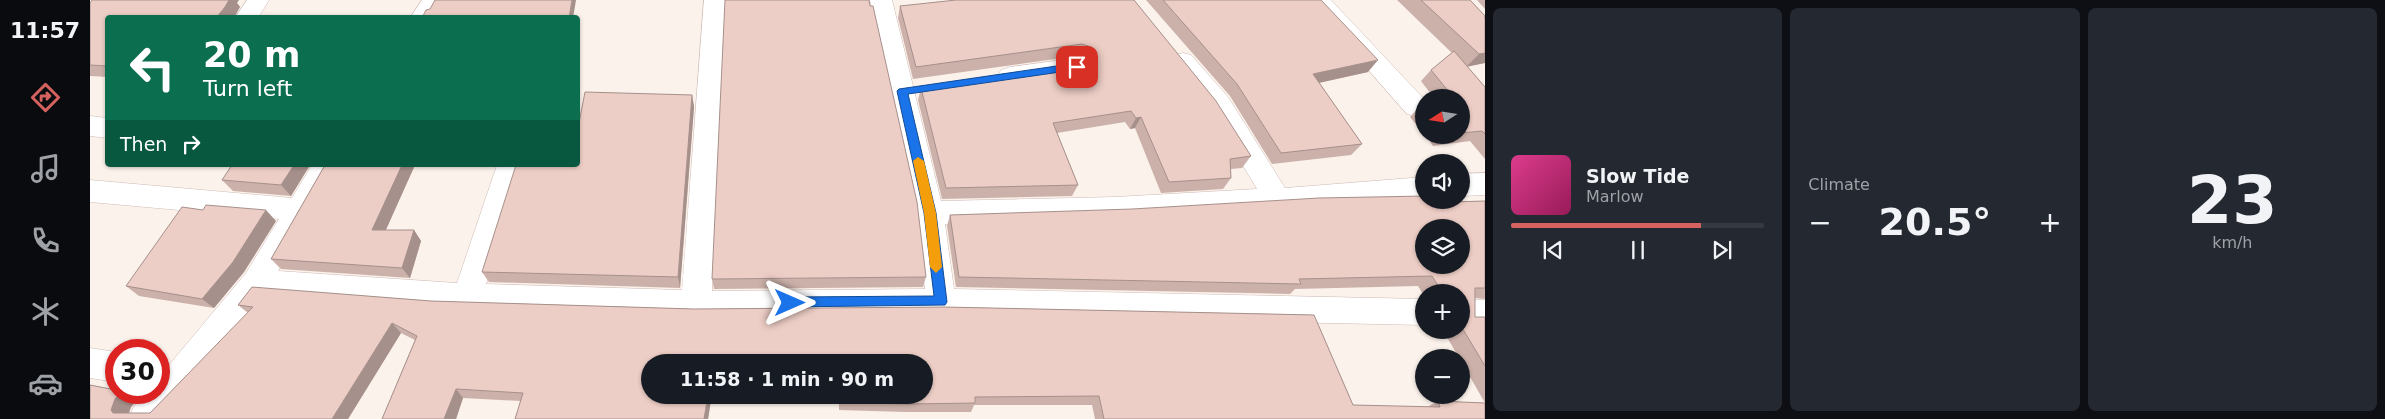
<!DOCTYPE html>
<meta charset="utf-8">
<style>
body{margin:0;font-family:"DejaVu Sans",sans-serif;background:#242831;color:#f1f3f6;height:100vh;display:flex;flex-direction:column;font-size:19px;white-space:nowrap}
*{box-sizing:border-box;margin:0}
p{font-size:16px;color:#9ea1a6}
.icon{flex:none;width:28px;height:28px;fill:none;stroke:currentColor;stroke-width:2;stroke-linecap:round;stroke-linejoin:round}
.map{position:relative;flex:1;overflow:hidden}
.details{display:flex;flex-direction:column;gap:8px;padding:8px;background:#0d0f14;width:900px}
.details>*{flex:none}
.guide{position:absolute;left:15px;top:15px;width:475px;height:152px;border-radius:5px;box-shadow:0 1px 4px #0004;background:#0b6e4f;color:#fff;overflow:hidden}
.needle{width:32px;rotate:258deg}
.controls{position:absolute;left:1325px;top:89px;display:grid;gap:10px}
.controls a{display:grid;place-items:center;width:55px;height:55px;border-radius:50%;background:#171b24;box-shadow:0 1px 4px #0004;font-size:25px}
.speed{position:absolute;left:15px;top:339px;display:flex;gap:10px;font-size:25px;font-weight:700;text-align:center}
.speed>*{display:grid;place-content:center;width:65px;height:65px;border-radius:50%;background:#171b24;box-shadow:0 1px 4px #0004;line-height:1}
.speed .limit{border:8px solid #d22;background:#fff;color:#111}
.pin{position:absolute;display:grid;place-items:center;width:42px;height:42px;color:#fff;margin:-21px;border-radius:10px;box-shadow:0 2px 8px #0006}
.me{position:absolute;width:55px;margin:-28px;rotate:90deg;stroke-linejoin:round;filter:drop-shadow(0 0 4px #0008)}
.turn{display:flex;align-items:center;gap:18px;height:105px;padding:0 15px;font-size:22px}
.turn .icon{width:65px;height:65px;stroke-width:2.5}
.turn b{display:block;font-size:35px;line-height:42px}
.then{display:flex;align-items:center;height:48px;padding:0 15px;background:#0003;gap:10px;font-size:19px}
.big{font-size:38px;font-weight:600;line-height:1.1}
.details .card{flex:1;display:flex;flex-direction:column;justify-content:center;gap:8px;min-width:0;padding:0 18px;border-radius:8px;background:#242831}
.details .dial{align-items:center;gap:0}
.dial b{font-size:65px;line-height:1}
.song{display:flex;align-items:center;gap:15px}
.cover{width:60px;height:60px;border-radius:8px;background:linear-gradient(135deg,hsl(330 70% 55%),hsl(330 70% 35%))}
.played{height:5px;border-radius:2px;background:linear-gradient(90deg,#d6625f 75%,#363941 75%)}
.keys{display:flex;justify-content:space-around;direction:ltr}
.heat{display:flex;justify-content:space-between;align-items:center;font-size:28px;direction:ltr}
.details .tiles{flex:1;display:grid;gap:8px;grid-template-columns:repeat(3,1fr)}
.trip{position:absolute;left:551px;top:354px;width:292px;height:50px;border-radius:25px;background:#171b24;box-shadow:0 1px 4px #0004;font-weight:600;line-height:50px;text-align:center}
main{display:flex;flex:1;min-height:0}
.tabs{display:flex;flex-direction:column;width:90px;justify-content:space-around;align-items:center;background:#090b0e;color:#9ea1a6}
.tabs .icon{width:35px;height:35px}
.tabs .active{color:#d6625f}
.tabs b{font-size:22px;color:#f1f3f6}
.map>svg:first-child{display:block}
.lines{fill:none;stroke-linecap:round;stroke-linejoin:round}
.minor-casing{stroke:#cebab5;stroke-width:1}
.minor{fill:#fff;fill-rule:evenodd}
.wall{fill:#ccb1aa;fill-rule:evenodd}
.shaded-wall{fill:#a6908b}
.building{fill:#edcec6;stroke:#a6908b;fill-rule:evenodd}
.route{fill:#1a73e8;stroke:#114b97}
.slow{fill:#f59e0b}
</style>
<main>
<nav class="tabs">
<b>11:57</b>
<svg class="icon active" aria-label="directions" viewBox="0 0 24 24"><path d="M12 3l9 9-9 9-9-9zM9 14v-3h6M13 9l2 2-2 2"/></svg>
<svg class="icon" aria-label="music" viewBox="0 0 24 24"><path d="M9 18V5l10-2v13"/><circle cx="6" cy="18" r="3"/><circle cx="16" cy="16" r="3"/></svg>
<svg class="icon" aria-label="phone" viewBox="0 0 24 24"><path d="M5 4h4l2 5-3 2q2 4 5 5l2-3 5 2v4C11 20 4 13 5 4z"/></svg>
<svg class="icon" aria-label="climate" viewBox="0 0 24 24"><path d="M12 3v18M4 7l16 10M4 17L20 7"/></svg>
<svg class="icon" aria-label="car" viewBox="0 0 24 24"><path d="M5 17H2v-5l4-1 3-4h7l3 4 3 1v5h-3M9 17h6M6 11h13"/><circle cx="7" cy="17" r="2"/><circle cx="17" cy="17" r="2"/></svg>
</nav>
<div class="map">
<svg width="1395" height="419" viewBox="0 0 1395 419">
<rect width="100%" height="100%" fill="#fbf2eb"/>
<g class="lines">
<g class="minor-casing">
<g id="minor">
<path d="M157 0H179L168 18H145Z"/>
<path d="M332 0H354L343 18H320Z"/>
<path d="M614 0H636L622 291 835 289 826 213 780 0H802L851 201 1025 197 1167 189 1120 111 1081 61 1085 55 1093 53 1101 55 1138 97 1195 188 1334 177V199C1174 212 1015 221 855 224L864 289 1334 299V325L851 315 606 317 349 309 173 295 75 419H39L43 408 56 392H69V377L156 273 189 219 0 202V180L202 198 222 165H249L188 271 367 283 407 165H433L396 284 592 290Z"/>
<path d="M1217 0H1241L1334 99V114L1326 116 1317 114Z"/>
<path d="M987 58 995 61 999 67 995 73 920 85 911 82 908 76 911 70 920 67Z"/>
<path d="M0 116 18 118V138L0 136Z"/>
<path d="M1395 173V195L1371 196V174Z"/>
<path d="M1371 299 1395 300V326L1371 325Z"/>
<path d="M0 348 26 352V382L0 378Z"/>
</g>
</g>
<use href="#minor" class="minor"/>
</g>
<g class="wall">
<path d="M1044 0 1161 156 1152 168 1141 169V178L1133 189 1071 193 1045 128 1040 129 1035 122 967 133 988 185 982 196 852 199 828 100 831 88 992 66 999 63 996 59 987 56 823 79 808 18 810 6Z"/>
<path d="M1056 0H1231L1278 72 1229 83 1272 144 1261 155 1182 164 1140 96Z"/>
<path d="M1307 0H1380L1395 16V63L1377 66 1395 87V159L1380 141 1343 146 1335 135H1371V98H1344L1331 81 1341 70 1362 53Z"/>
<path d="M1387 0H1395V9Z"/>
<path d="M0 3H147L150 7 18 18V77L0 76Z"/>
<path d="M602 95 604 107 590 288 399 282 392 272 488 165Z"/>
<path d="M1330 106H1334V134L1320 117Z"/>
<path d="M142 165H220L201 196 143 191 132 180Z"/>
<path d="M235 165H325L295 230H324L331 241 320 278 191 269 181 259Z"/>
<path d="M1395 201V299L1385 298V317H1395V403L1371 361V358H1369L1353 330H1371V292H1334V296L1328 286 1205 289 1200 294 866 287 857 226 860 215Z"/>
<path d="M186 221 154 272 124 308 49 296 36 286Z"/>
<path d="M836 277 833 287 624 289 622 279Z"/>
<path d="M162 287 341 301 604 309 854 307 1224 315 1263 405 1337 407 1348 401 1395 403V419H1005L1002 405H884L881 412H815L749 410V401L621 400 618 419H425L431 401 373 398 366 419H292L325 340 311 333 258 419H0V385L26 390V392H36L48 399 41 407 39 413H60L158 313 148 305ZM560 362H835V395H560Z"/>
</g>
<g class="shaded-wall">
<path d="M139 0H149L147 3 150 7 144 18H126Z"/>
<path d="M482 0H486L483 18H479Z"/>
<path d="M1395 53V63L1376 67 1389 54Z"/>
<path d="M1288 60 1278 72 1214 86 1223 74Z"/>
<path d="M602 95 604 107 590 288 588 277Z"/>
<path d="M1051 117 1045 128 1040 129 1046 118Z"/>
<path d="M204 165H220L201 196 191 185Z"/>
<path d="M312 165H325L291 241 282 230Z"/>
<path d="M176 210 186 221 154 272 124 308 112 299Z"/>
<path d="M324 230 331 241 320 278 312 268Z"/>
<path d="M302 323 311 333 258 419H242Z"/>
<path d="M366 389 373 398 366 419H354Z"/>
<path d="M31 392H36L48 399 41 407 37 418 23 413 21 410 25 399Z"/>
<path d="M618 395H620L621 400 618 419H614Z"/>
</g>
<g class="building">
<path d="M2 0H139L135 7 126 18H18V66L0 65V3Z"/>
<path d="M345 0H482L479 18H332L336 10 340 9Z"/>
<path d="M635 0H779L780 6H783L827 202 836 277 622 279Z"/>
<path d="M866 0H1044L1126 101 1161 156 1140 159 1141 178 1079 182 1051 117 1046 118 1041 111 963 123 988 185 856 188 831 88 992 66 1002 62 1006 54 1001 47 992 44 826 67 810 6Z"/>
<path d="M1073 0H1231L1288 60 1223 74 1272 144 1191 153 1147 84Z"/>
<path d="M1331 0H1380L1395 16V17H1394L1395 18V53L1389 54Z"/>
<path d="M1364 51 1395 87V134L1392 131 1371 133V98H1364L1341 70Z"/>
<path d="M495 92 602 95 588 277 392 272 426 165H488V128Z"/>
<path d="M142 165H204L191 185 132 180Z"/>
<path d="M235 165H312L282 230H324L312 268 181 259Z"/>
<path d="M1334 196V200H1360L1361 202 1395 201V288H1385V317H1395V366L1371 326V292H1352L1342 276 1209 279 1211 284 869 277 860 215 1042 209 1229 198ZM1334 228H1371V265H1334Z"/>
<path d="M116 205 176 210 143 262 112 299 36 286 92 207 113 210Z"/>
<path d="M162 287 341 301 604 309 854 307 1224 315 1263 405 1350 407 1348 401 1395 403V419H1014L1009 396 885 397V403L817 404 750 402V395H835V362H560V395H618L614 419H425L433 393 366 389 354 419H292L327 336 302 323 242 419H0V385L26 390V392H31L25 399 21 410 23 413H60L163 307 148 305Z"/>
</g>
<path class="route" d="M987 63 992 67 991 69 818 94 846 213 857 302 855 305 696 307 694 303 696 299 700 297 844 296 834 213 807 91 809 89Z"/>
<path class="slow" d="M828 157 834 161 846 213 852 267 846 273 840 267 834 213 823 161Z"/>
</svg>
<div class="controls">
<a><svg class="needle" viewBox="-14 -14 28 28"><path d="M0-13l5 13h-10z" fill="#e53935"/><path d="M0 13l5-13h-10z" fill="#9ea1a6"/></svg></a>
<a><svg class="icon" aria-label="sound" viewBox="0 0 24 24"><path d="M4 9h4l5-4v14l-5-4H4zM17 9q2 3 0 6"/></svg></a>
<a><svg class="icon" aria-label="layers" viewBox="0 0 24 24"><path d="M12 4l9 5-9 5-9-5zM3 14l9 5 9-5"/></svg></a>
<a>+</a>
<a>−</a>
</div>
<div class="speed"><div class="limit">30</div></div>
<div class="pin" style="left:987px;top:67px;background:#d93025"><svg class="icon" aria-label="arrive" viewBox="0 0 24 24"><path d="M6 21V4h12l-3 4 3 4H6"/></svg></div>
<svg class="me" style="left:700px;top:303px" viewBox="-20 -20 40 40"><path d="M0-17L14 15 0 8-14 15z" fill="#1a73e8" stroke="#fff" stroke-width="4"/></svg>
<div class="trip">11:58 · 1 min · 90 m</div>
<div class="guide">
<div class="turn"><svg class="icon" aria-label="left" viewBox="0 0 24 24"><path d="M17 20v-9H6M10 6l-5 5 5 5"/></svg><div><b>20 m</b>Turn left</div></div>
<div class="then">Then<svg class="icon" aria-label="right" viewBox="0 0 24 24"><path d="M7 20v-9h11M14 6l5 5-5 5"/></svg></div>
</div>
</div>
<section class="details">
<div class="tiles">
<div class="card">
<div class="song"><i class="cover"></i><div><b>Slow Tide</b><p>Marlow</p></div></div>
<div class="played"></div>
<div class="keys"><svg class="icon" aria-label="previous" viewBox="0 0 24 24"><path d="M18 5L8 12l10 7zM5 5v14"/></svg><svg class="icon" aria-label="pause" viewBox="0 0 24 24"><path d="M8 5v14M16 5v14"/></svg><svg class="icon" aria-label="next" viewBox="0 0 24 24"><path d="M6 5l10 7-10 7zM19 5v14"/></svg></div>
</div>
<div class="card"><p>Climate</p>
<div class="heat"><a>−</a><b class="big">20.5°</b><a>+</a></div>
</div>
<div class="card dial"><b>23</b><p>km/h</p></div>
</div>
</section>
</main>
